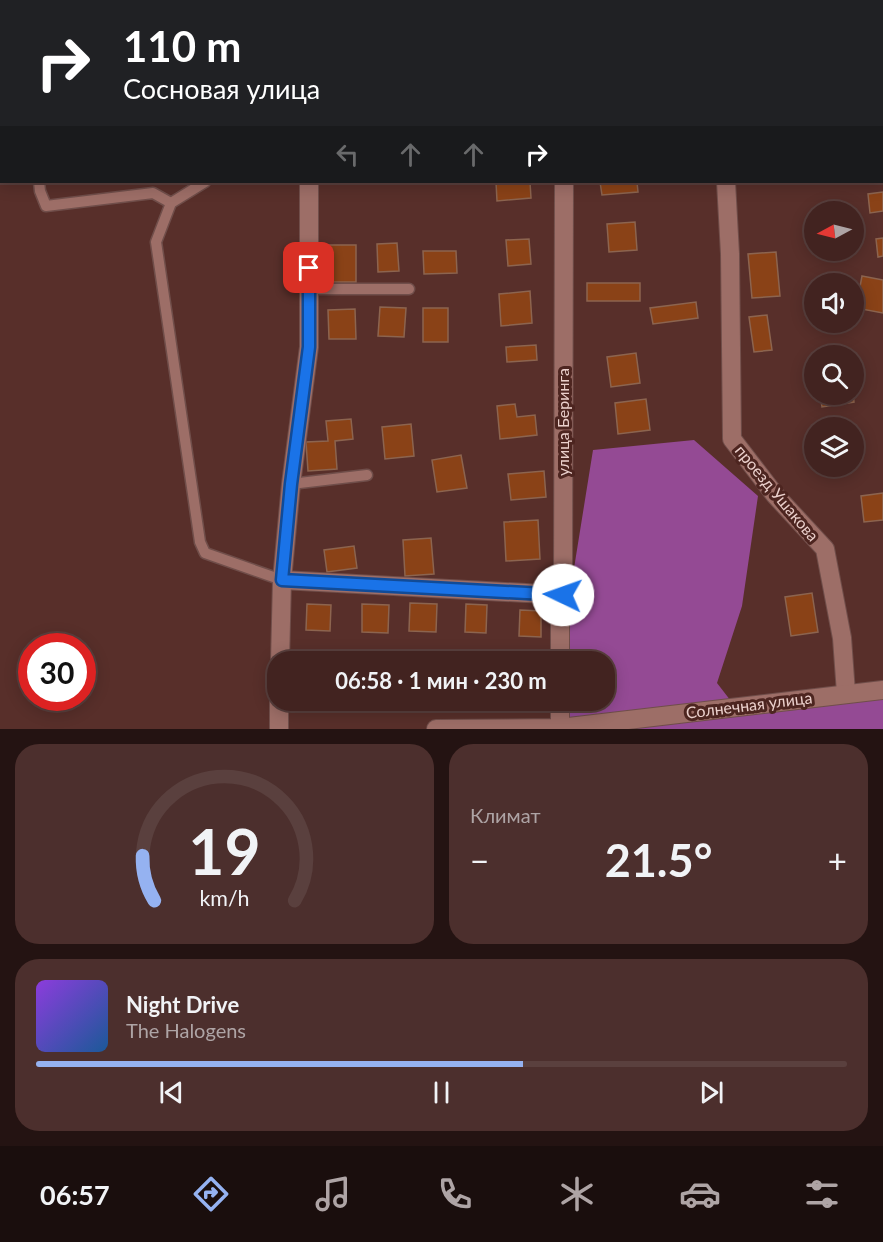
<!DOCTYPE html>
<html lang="ru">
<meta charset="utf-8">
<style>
body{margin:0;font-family:Lato,sans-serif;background:#4c2f2d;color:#f1f3f6;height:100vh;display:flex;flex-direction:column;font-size:22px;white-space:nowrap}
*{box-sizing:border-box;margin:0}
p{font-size:20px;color:#aea4a5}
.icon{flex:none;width:33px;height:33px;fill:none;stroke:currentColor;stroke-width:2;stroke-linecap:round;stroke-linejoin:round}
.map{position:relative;height:729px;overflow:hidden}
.details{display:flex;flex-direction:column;gap:15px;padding:15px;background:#241312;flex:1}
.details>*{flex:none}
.guide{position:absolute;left:0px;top:0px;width:884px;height:183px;box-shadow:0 3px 15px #0003,0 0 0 2px #5a403e;background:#202124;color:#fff;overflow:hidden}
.needle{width:39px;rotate:263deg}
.buttons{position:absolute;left:804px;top:201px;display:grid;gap:12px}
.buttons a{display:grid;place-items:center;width:60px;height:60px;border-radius:50%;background:#422320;box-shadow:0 3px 15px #0003,0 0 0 2px #5a403e;font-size:30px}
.speed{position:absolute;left:18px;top:633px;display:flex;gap:12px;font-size:30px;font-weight:700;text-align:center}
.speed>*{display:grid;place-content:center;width:78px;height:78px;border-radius:50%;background:#422320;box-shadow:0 3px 15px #0003,0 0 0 2px #5a403e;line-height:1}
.speed .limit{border:9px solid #d22;background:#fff;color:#111}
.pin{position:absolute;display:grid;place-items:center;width:51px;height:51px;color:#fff;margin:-26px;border-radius:12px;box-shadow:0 3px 9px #0006}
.me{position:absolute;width:66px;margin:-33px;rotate:273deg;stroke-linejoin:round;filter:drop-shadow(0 0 4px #0008)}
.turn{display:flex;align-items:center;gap:21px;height:126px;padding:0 24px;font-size:27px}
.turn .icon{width:78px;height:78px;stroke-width:2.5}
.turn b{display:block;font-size:42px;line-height:51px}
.lanes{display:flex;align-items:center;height:57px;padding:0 24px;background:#0003;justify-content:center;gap:30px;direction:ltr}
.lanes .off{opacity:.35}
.big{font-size:45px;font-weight:700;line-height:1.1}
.details .card{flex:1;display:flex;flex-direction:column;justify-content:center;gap:9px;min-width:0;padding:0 21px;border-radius:24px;background:#4c2f2d}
.details .dial{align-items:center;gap:0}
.dial svg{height:156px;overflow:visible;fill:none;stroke:#5a403e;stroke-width:7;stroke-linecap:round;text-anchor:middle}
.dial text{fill:#f1f3f6;stroke:none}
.song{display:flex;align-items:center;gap:18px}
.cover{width:72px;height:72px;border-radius:9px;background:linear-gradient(135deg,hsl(270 70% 55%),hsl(210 70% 35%))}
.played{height:6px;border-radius:3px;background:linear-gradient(90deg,#95b2f1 60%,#5a403e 60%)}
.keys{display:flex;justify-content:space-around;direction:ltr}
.heat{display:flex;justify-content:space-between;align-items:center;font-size:33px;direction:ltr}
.details .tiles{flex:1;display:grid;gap:15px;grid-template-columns:1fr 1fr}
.card:last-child{grid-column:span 2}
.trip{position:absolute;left:267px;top:651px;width:348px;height:60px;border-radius:24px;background:#422320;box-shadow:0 3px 15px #0003,0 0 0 2px #5a403e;font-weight:700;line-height:60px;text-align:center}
.tabs{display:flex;height:96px;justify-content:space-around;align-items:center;background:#1a0e0d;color:#aea4a5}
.tabs .icon{width:42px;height:42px}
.tabs .current{color:#95b2f1}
.tabs b{font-size:27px;color:#f1f3f6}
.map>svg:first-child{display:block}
.forest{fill:#944a94}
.building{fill:#8a4217;stroke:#8c644f;stroke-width:1.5}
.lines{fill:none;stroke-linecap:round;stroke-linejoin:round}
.lane-casing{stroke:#704e4a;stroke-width:13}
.street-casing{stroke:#704e4a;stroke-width:20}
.lane{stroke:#9d6e67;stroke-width:10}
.street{stroke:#9d6e67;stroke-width:18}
.route-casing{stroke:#114b97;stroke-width:15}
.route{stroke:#1a73e8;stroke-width:10}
.labels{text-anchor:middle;stroke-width:6;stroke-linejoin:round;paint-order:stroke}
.street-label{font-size:16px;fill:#ebd0cc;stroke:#4d2520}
</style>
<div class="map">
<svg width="883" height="729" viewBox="0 0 883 729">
<rect width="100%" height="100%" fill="#582f2a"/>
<path class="forest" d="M694 440 758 496 742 606 717 683 734 705 883 688V729H543L560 728 570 713V701L604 700V662L568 661 567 612 593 450Z"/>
<g class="building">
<path d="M496 182H530L531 198 497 201Z"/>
<path d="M600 182H637L638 192 602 195Z"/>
<path d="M883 192V211L870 213 868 194Z"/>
<path d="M635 222 637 250 609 252 607 224Z"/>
<path d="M883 238V256L878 257 876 239Z"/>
<path d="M529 239 531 264 508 266 506 240Z"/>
<path d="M397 243 399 271 378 272 377 244Z"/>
<rect x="328" y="245" width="28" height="37"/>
<path d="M423 251H456L457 273 424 274Z"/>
<path d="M776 252 780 296 752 298 748 254Z"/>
<path d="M862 276 883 280V313L856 308Z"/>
<rect x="587" y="283" width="53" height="18"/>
<path d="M530 291 532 323 501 326 499 294Z"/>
<path d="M696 302 698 318 653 324 650 308Z"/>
<path d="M380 307 406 308 404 337 378 336Z"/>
<rect x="423" y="308" width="25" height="34"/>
<path d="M355 309 356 339H329L328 310Z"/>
<path d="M767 315 772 350 754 352 749 317Z"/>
<path d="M536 345 537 360 507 362 506 347Z"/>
<path d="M636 353 640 383 611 387 607 357Z"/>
<path d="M820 394H853L854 402 822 407Z"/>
<path d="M646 399 650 430 618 434 615 403Z"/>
<path d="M515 404 517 417 535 415 537 435 500 439 497 406Z"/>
<path d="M351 419 353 439 335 441 337 469 308 471 306 442 328 441 326 421Z"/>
<path d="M411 424 414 456 385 459 382 427Z"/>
<path d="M461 455 467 488 437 492 432 460Z"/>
<path d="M544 471 546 497 511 500 508 474Z"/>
<path d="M883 493V520L864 522 861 496Z"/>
<path d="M538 520 540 559 506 561 504 522Z"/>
<path d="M431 538 434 574 405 576 403 540Z"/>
<path d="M354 546 357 568 327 572 324 550Z"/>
<path d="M812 593 818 632 791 636 785 597Z"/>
<path d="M410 603 437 604 436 632 409 631Z"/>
<path d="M307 604 331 605 330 631 306 630Z"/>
<path d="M362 604 389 605 388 633 362 632Z"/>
<path d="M466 604 487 605 486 633 465 632Z"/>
<path d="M520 610 541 611V637L519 636Z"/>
<path d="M308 700H333V707H307Z"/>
<path d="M366 700H388L387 707H366Z"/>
<path d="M404 700H433L432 708 404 707Z"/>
<path d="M458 700H485V707L458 706Z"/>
<path d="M513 700H541V711L513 710Z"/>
</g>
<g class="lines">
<g class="lane-casing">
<g id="lane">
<path d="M30 0V2"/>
<path d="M254 2 255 0"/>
<path d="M39 182 40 191 46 206 153 193 171 203"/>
<path d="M205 182 171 203 156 242 200 542 205 553 282 580"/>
<path d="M309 289H409"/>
<path d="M291 484 367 475"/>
</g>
</g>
<g class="street-casing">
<g id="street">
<path d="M717 0V2"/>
<path d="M875 0V2"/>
<path d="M319 2V0"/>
<path d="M564 2V0"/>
<path d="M882 70 883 80"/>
<path d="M726 182 730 254 732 439 775 495 825 549 842 638 846 693"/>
<path d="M282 580 563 595"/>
<path d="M280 662 282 580 291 484 309 347V182"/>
<path d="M560 662V608L563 595 564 182"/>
<path d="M560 700V728"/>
<path d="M279 729V700"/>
<path d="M436 729 560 728 883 690"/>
</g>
</g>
<use href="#lane" class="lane"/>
<use href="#street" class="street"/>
</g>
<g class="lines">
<g class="route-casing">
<path id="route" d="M309 268V347L291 484 282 580 563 595"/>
</g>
<use href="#route" class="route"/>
</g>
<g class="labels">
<g class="street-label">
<text transform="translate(563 422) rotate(-90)" y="6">улица Беринга</text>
<text transform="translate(777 493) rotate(50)" y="6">проезд Ушакова</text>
<text transform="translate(749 705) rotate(-7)" y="6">Солнечная улица</text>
</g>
</g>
</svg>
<div class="buttons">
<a><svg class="needle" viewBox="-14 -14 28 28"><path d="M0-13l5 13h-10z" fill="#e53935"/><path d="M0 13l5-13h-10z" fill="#aea4a5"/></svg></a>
<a><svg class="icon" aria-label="sound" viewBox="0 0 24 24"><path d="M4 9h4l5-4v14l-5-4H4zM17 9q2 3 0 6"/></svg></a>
<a><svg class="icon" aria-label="search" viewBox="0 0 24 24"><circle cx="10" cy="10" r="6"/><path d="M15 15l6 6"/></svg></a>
<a><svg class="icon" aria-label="layers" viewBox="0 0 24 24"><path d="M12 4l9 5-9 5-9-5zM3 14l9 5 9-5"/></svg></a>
</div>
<div class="speed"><div class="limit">30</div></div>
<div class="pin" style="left:309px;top:268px;background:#d93025"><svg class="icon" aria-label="arrive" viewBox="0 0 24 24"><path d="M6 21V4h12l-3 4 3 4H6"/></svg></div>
<svg class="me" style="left:563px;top:595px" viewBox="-20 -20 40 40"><circle r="19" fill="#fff"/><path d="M0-13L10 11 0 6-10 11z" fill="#1a73e8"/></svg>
<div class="trip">06:58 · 1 мин · 230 m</div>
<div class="guide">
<div class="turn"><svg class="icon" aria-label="right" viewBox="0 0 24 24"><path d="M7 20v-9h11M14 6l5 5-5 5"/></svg><div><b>110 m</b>Сосновая улица</div></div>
<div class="lanes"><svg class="icon off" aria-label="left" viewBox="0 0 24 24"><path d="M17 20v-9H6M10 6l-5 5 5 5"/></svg><svg class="icon off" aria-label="ahead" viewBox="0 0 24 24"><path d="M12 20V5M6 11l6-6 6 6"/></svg><svg class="icon off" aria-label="ahead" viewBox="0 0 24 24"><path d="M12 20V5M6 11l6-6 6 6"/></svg><svg class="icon" aria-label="right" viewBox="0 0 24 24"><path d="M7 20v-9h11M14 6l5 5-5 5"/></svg></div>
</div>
</div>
<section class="details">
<div class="tiles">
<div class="card dial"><svg viewBox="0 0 100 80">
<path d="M14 69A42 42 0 1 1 86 69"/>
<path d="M14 69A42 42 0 0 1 8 46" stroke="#95b2f1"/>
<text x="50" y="56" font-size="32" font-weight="700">19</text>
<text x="50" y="72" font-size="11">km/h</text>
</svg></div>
<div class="card"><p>Климат</p>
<div class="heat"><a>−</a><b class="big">21.5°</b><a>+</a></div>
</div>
<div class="card">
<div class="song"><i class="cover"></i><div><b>Night Drive</b><p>The Halogens</p></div></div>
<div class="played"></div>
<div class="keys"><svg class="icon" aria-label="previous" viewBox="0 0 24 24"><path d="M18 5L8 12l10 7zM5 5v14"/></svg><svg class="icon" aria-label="pause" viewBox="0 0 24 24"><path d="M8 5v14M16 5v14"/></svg><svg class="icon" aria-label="next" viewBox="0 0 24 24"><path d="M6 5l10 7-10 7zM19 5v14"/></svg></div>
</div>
</div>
</section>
<nav class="tabs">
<b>06:57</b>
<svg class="icon current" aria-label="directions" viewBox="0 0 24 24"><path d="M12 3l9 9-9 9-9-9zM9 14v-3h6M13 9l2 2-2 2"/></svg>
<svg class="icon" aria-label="music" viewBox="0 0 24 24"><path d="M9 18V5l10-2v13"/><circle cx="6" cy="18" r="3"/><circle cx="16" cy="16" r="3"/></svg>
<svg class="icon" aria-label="phone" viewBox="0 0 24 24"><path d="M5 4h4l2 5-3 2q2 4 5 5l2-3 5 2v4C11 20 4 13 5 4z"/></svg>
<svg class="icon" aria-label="climate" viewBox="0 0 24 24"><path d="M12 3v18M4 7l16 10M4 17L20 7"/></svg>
<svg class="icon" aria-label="car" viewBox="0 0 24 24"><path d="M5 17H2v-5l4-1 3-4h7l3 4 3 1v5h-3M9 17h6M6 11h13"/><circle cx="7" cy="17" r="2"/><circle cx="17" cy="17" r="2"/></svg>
<svg class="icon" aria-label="filters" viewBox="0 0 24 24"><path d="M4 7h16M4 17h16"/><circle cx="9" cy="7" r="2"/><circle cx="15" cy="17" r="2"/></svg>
</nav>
